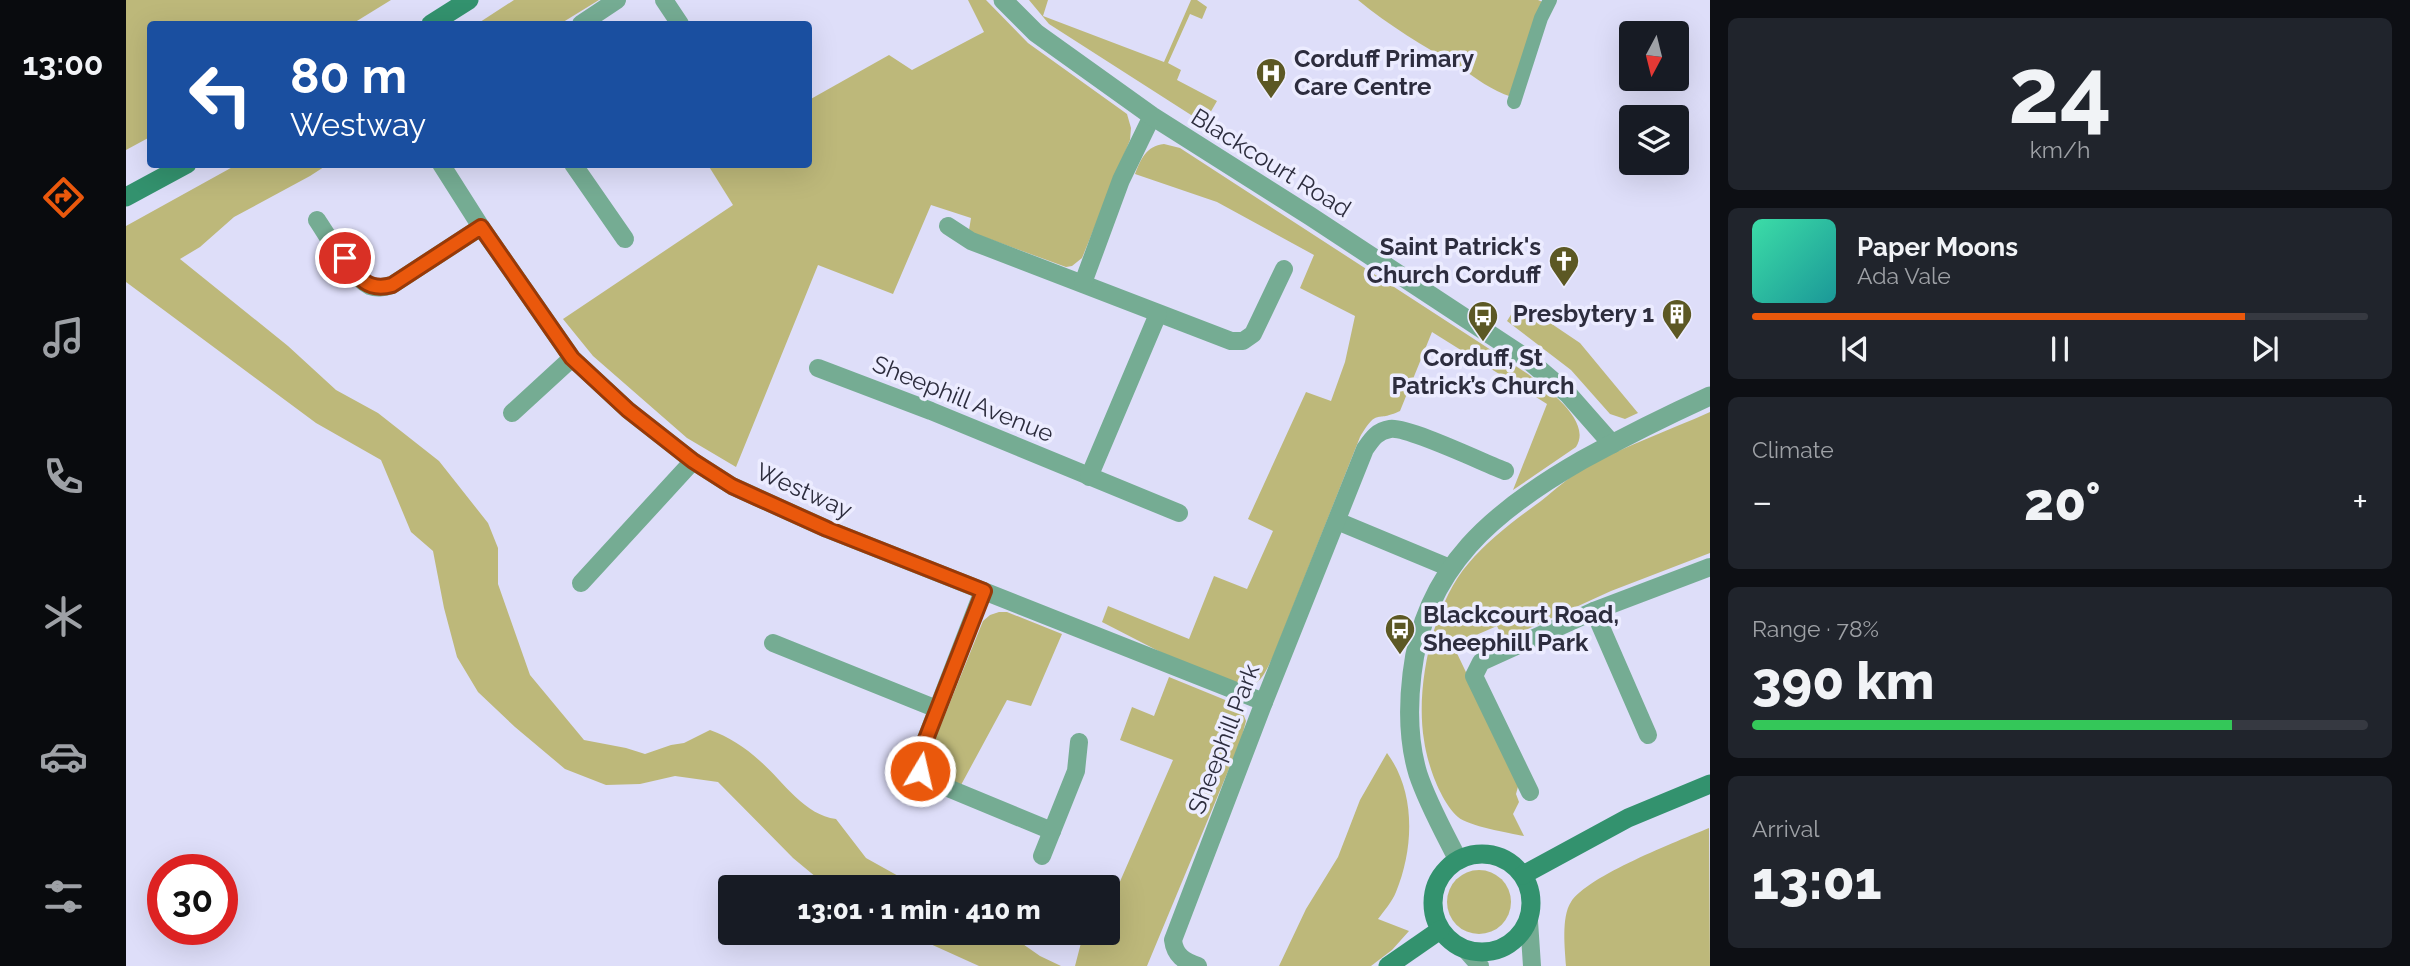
<!DOCTYPE html>
<meta charset="utf-8">
<style>
body{margin:0;font-family:Raleway,sans-serif;background:#20242c;color:#f1f3f6;height:100vh;display:flex;flex-direction:column;font-size:26px;white-space:nowrap}
*{box-sizing:border-box;margin:0}
p{font-size:23px;color:#9ea1a6}
.icon{flex:none;width:38px;height:38px;fill:none;stroke:currentColor;stroke-width:2;stroke-linecap:round;stroke-linejoin:round}
.map{position:relative;flex:1;overflow:hidden}
.panel{display:flex;flex-direction:column;gap:18px;padding:18px;background:#0d0f14;width:700px}
.panel>*{flex:none}
.banner{position:absolute;left:21px;top:21px;width:665px;height:147px;border-radius:7px;box-shadow:0 7px 28px #0002;background:#1a4fa0;color:#fff;overflow:hidden}
.needle{width:46px;rotate:187deg}
.tools{position:absolute;left:1493px;top:21px;display:grid;gap:14px}
.tools a{display:grid;place-items:center;width:70px;height:70px;border-radius:7px;background:#171b24;box-shadow:0 7px 28px #0002;font-size:35px}
.speed{position:absolute;left:21px;top:854px;display:flex;gap:14px;font-size:35px;font-weight:700;text-align:center}
.speed>*{display:grid;place-content:center;width:91px;height:91px;border-radius:50%;background:#171b24;box-shadow:0 7px 28px #0002;line-height:1}
.speed .limit{border:10px solid #d22;background:#fff;color:#111}
.pin{position:absolute;display:grid;place-items:center;width:60px;height:60px;color:#fff;margin:-30px;border:4px solid #fff;border-radius:50%;box-shadow:0 2px 7px #0007}
.me{position:absolute;width:77px;margin:-38px;rotate:9deg;stroke-linejoin:round;filter:drop-shadow(0 0 5px #0008)}
.turn{display:flex;align-items:center;gap:24px;height:147px;padding:0 28px;font-size:32px}
.turn .icon{width:91px;height:91px;stroke-width:2.5}
.turn b{display:block;font-size:49px;line-height:60px}
.big{font-size:52px;font-weight:800;line-height:1.1}
.panel .card{flex:1;display:flex;flex-direction:column;justify-content:center;gap:10px;min-width:0;padding:0 24px;border-radius:10px;background:#20242c}
.panel .dial{align-items:center;gap:0}
.dial b{font-size:91px;line-height:1}
.song{display:flex;align-items:center;gap:21px}
.cover{width:84px;height:84px;border-radius:10px;background:linear-gradient(135deg,hsl(160 70% 55%),hsl(180 70% 35%))}
.played{height:7px;border-radius:4px;background:linear-gradient(90deg,#ea580c 80%,#363941 80%)}
.keys{display:flex;justify-content:space-around;direction:ltr}
.heat{display:flex;justify-content:space-between;align-items:center;font-size:38px;direction:ltr}
.charge{height:10px;border-radius:5px;background:linear-gradient(90deg,#34c759 78%,#363941 0)}
.trip{position:absolute;left:592px;top:875px;width:402px;height:70px;border-radius:7px;background:#171b24;box-shadow:0 7px 28px #0002;font-weight:800;line-height:70px;text-align:center}
main{display:flex;flex:1;min-height:0}
.menu{display:flex;flex-direction:column;width:126px;justify-content:space-around;align-items:center;background:#090b0e;color:#9ea1a6}
.menu .icon{width:49px;height:49px}
.menu .selected{color:#ea580c}
.menu b{font-size:32px;color:#f1f3f6}
.map>svg:first-child{display:block}
.green{fill:#bdb87a}
.lines{fill:none;stroke-linecap:round;stroke-linejoin:round}
.pedestrian{stroke:#75ac93;stroke-width:14}
.minor{stroke:#75ac93;stroke-width:18}
.tertiary{stroke:#75ac93;stroke-width:19}
.secondary{stroke:#33926e;stroke-width:19}
.route-casing{stroke:#983908;stroke-width:18}
.route{stroke:#ea580c;stroke-width:12}
.labels{text-anchor:middle;stroke-width:7;stroke-linejoin:round;paint-order:stroke}
.poi-label{font-size:24px;font-weight:bold;fill:#2d2d3e;stroke:#ececff;text-anchor:start}
.street-label{font-size:24px;fill:#2d2d3e;stroke:#ececff}
</style>
<main>
<nav class="menu">
<b>13:00</b>
<svg class="icon selected" aria-label="directions" viewBox="0 0 24 24"><path d="M12 3l9 9-9 9-9-9zM9 14v-3h6M13 9l2 2-2 2"/></svg>
<svg class="icon" aria-label="music" viewBox="0 0 24 24"><path d="M9 18V5l10-2v13"/><circle cx="6" cy="18" r="3"/><circle cx="16" cy="16" r="3"/></svg>
<svg class="icon" aria-label="phone" viewBox="0 0 24 24"><path d="M5 4h4l2 5-3 2q2 4 5 5l2-3 5 2v4C11 20 4 13 5 4z"/></svg>
<svg class="icon" aria-label="climate" viewBox="0 0 24 24"><path d="M12 3v18M4 7l16 10M4 17L20 7"/></svg>
<svg class="icon" aria-label="car" viewBox="0 0 24 24"><path d="M5 17H2v-5l4-1 3-4h7l3 4 3 1v5h-3M9 17h6M6 11h13"/><circle cx="7" cy="17" r="2"/><circle cx="17" cy="17" r="2"/></svg>
<svg class="icon" aria-label="filters" viewBox="0 0 24 24"><path d="M4 7h16M4 17h16"/><circle cx="9" cy="7" r="2"/><circle cx="15" cy="17" r="2"/></svg>
</nav>
<div class="map">
<svg width="1584" height="966" viewBox="0 0 1584 966">
<rect width="100%" height="100%" fill="#dedef9"/>
<g class="green">
<path d="M0 0H265L226 24H24V137L0 150Z"/>
<path d="M388 0H473L434 24H351Z"/>
<path d="M842 0H860L902 43 1001 114 1005 128 1004 140 956 258 946 266 940 267 847 233 843 230 845 218 805 205 767 294 692 265 610 467 561 438 467 356 437 319 607 205 582 165 682 164 683 100 763 55 786 70 858 32Z"/>
<path d="M903 0H922L917 16 1038 62 1065 0H1071L1081 7 1076 19 1064 14 1042 63 1055 70 1051 80 1091 101 1080 120 1076 122 923 24Z"/>
<path d="M1232 0H1412L1419 3 1386 97C1364 90 1352 79 1333 67 1298 46 1263 26 1232 0Z"/>
<path d="M1038 144 1054 148 1402 374C1420 388 1467 421 1450 447L1387 490 1421 404 1306 332 1274 411C1249 423 1252 407 1234 437L1147 657C1140 670 1135 686 1119 686L1046 658 976 622 982 606 1063 639 1088 576 1121 589 1147 531 1122 519 1180 392 1205 401 1219 362 1229 316 1174 288 1188 255 1091 202 1009 174C1015 159 1020 146 1038 144Z"/>
<path d="M112 164 201 165 184 176 108 217 74 247 54 259 162 346 210 390 252 413 313 461 362 523 372 548V584L404 675 458 740 500 748 519 754 545 745 558 743 584 730C603 737 619 747 634 761 657 781 678 815 710 819L740 858 792 887H702L667 858 592 782 549 776 514 784 480 785 439 769 389 727 352 692 331 657 318 608 307 551 285 532 255 460 190 423 0 282V226Z"/>
<path d="M1393 302 1454 343 1512 413 1499 419 1484 414 1445 370 1381 321Z"/>
<path d="M1584 412V553L1485 591 1378 640 1371 626 1327 645 1393 783 1390 794 1393 802 1387 814 1398 836C1383 833 1342 826 1332 817 1314 801 1301 763 1298 740 1289 687 1307 604 1342 564 1363 539 1389 520 1415 501 1430 489 1445 475 1462 466 1501 445 1544 430 1584 412Z"/>
<path d="M873 612H881L936 634 905 706 881 700 835 785C818 778 806 773 804 752L857 621 864 615Z"/>
<path d="M1043 677 1114 706 1120 721 1115 740 1021 966H949L956 939 967 941 971 933H982V909L1047 760 994 740 1006 707 1028 716Z"/>
<path d="M1261 753C1290 792 1288 848 1270 892 1266 902 1258 911 1252 919L1283 931 1266 950 1245 966H1153L1180 909 1212 857 1234 800Z"/>
<path d="M1583 828 1584 966H1440C1439 949 1435 917 1445 902 1461 876 1552 841 1583 828Z"/>
<circle cx="1353" cy="902" r="32"/>
<path d="M780 933H881L914 956 935 966H853Z"/>
</g>
<g class="lines">
<path class="pedestrian" d="M1388 102 1415 18 1424 0"/>
<g class="minor">
<path d="M538 0 554 24"/>
<path d="M455 24 491 0"/>
<path d="M315 164 355 227 446 358 502 410 567 461 606 486 701 529 1138 702"/>
<path d="M447 164 499 239"/>
<path d="M191 220C203 238 225 277 244 286 252 289 259 287 266 285L355 227"/>
<path d="M822 226 845 241 1105 341H1117L1127 334 1158 269"/>
<path d="M957 283 995 180 1026 116"/>
<path d="M692 368 805 411 1053 513"/>
<path d="M386 413 446 358"/>
<path d="M963 477 1032 314"/>
<path d="M1211 521 1324 568"/>
<path d="M455 583 567 461"/>
<path d="M857 591 793 757 794 771 805 781 926 831"/>
<path d="M1468 611 1522 735"/>
<path d="M647 643 811 709"/>
<path d="M1404 792 1348 676 1355 662 1468 611 1584 567"/>
<path d="M916 856 950 771 953 742"/>
<path d="M1403 921 1406 966"/>
<path d="M1340 950 1354 966"/>
<path d="M1072 966C1058 961 1049 956 1047 940L1138 702 1239 449C1246 439 1251 431 1264 429 1281 426 1358 463 1379 471"/>
</g>
<g class="tertiary">
<path d="M877 0 910 33 1026 116 1184 216 1400 358 1442 394 1486 444"/>
<path d="M1332 860C1318 832 1302 804 1292 774 1282 741 1282 707 1286 674 1298 567 1369 510 1456 460 1498 437 1540 416 1584 396"/>
</g>
<g class="secondary">
<path d="M305 24 343 0"/>
<path d="M0 197 61 164"/>
<circle cx="1356" cy="903" r="49"/>
<path d="M1397 875 1502 818 1584 784"/>
<path d="M1262 966 1314 930"/>
</g>
</g>
<g class="lines">
<g class="route-casing">
<path id="route" d="M219 258C232 277 241 292 266 285L355 227 446 358 502 410 567 461 606 486 630 497 701 529 858 591 793 757 794 771"/>
</g>
<use href="#route" class="route"/>
</g>
<defs>
<g id="hospital-pin" transform="scale(1.575)"><path d="M0 17L-7.5 6A9.5 9.5 0 1 1 7.5 6Z" fill="#5c5824" stroke="#ececff"/><path d="M-5-5h3v3.5h4V-5h3V5h-3V1.5h-4V5h-3Z" fill="#fff"/></g>
<g id="church-pin" transform="scale(1.575)"><path d="M0 17L-7.5 6A9.5 9.5 0 1 1 7.5 6Z" fill="#5c5824" stroke="#ececff"/><path d="M-1.2-6h2.4v3.5h3.3v2.4h-3.3V6h-2.4V-.1h-3.3v-2.4h3.3Z" fill="#fff"/></g>
<g id="building-pin" transform="scale(1.575)"><path d="M0 17L-7.5 6A9.5 9.5 0 1 1 7.5 6Z" fill="#5c5824" stroke="#ececff"/><path d="M-4-6H4V6H1V3H-1V6H-4ZM-2.5-4.3h1.7v1.8h-1.7ZM.8-4.3h1.7v1.8H.8ZM-2.5-1h1.7V.8h-1.7ZM.8-1h1.7V.8H.8Z" fill="#fff"/></g>
<g id="bus-pin" transform="scale(1.575)"><path d="M0 17L-7.5 6A9.5 9.5 0 1 1 7.5 6Z" fill="#5c5824" stroke="#ececff"/><path d="M-5-6H5V4H4V6H2V4H-2V6H-4V4H-5ZM-3.5-4V0h7V-4ZM-3.5 1.2v1.5H-2V1.2ZM2 1.2v1.5H3.5V1.2Z" fill="#fff"/></g>
</defs>
<g fill-rule="evenodd">
<use href="#hospital-pin" x="1145" y="73"/>
<use href="#church-pin" x="1438" y="261"/>
<use href="#building-pin" x="1551" y="314"/>
<use href="#bus-pin" x="1357" y="316"/>
<use href="#bus-pin" x="1274" y="629"/>
</g>
<g class="labels">
<g class="poi-label">
<text x="1168" y="67">Corduff Primary<tspan x="1168" dy="28">Care Centre</tspan></text>
<text x="1415" y="255" text-anchor="end">Saint Patrick's<tspan x="1415" dy="28">Church Corduff</tspan></text>
<text x="1528" y="322" text-anchor="end">Presbytery 1</text>
<text x="1357" y="366" text-anchor="middle">Corduff, St<tspan x="1357" dy="28">Patrick’s Church</tspan></text>
<text x="1297" y="623">Blackcourt Road,<tspan x="1297" dy="28">Sheephill Park</tspan></text>
</g>
<g class="street-label">
<text transform="translate(1145 163) rotate(32)" y="8">Blackcourt Road</text>
<text transform="translate(837 399) rotate(22)" y="8">Sheephill Avenue</text>
<text transform="translate(678 491) rotate(24)" y="8">Westway</text>
<text transform="translate(1098 739) rotate(-69)" y="8">Sheephill Park</text>
</g>
</g>
</svg>
<div class="tools">
<a><svg class="needle" viewBox="-14 -14 28 28"><path d="M0-13l5 13h-10z" fill="#e53935"/><path d="M0 13l5-13h-10z" fill="#9ea1a6"/></svg></a>
<a><svg class="icon" aria-label="layers" viewBox="0 0 24 24"><path d="M12 4l9 5-9 5-9-5zM3 14l9 5 9-5"/></svg></a>
</div>
<div class="speed"><div class="limit">30</div></div>
<div class="pin" style="left:219px;top:258px;background:#d93025"><svg class="icon" aria-label="arrive" viewBox="0 0 24 24"><path d="M6 21V4h12l-3 4 3 4H6"/></svg></div>
<svg class="me" style="left:794px;top:771px" viewBox="-20 -20 40 40"><circle r="17" fill="#ea580c" stroke="#fff" stroke-width="3"/><path d="M0-11L8 9 0 5-8 9z" fill="#fff"/></svg>
<div class="trip">13:01 · 1 min · 410 m</div>
<div class="banner">
<div class="turn"><svg class="icon" aria-label="left" viewBox="0 0 24 24"><path d="M17 20v-9H6M10 6l-5 5 5 5"/></svg><div><b>80 m</b>Westway</div></div>
</div>
</div>
<section class="panel">
<div class="card dial"><b>24</b><p>km/h</p></div>
<div class="card">
<div class="song"><i class="cover"></i><div><b>Paper Moons</b><p>Ada Vale</p></div></div>
<div class="played"></div>
<div class="keys"><svg class="icon" aria-label="previous" viewBox="0 0 24 24"><path d="M18 5L8 12l10 7zM5 5v14"/></svg><svg class="icon" aria-label="pause" viewBox="0 0 24 24"><path d="M8 5v14M16 5v14"/></svg><svg class="icon" aria-label="next" viewBox="0 0 24 24"><path d="M6 5l10 7-10 7zM19 5v14"/></svg></div>
</div>
<div class="card"><p>Climate</p>
<div class="heat"><a>−</a><b class="big">20°</b><a>+</a></div>
</div>
<div class="card"><p>Range · 78%</p><b class="big">390 km</b><div class="charge"></div></div>
<div class="card"><p>Arrival</p><b class="big">13:01</b></div>
</section>
</main>
